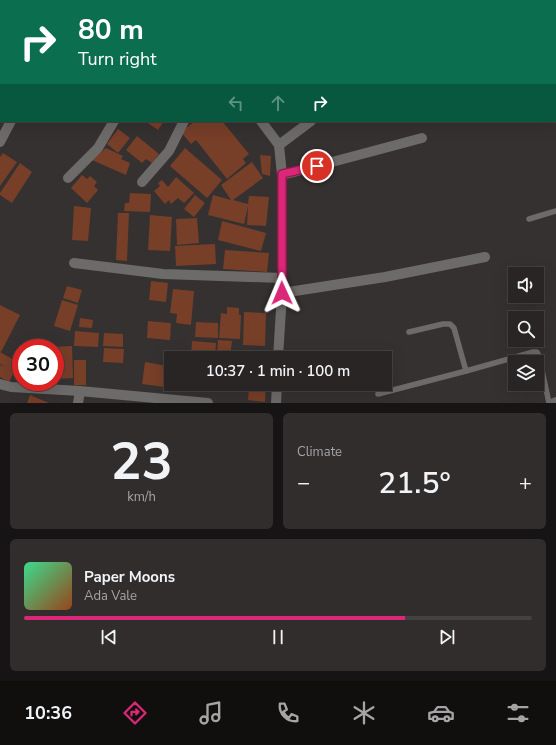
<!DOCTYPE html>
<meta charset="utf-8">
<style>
body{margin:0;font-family:"Nunito Sans",sans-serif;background:#302d2c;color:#f1f3f6;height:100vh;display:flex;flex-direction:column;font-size:15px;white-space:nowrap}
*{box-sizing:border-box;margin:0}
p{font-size:13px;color:#a5a5a6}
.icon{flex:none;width:22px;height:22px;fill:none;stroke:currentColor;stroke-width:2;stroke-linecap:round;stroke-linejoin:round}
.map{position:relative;height:403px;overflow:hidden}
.side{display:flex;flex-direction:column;gap:10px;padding:10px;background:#161414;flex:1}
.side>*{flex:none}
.banner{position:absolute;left:0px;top:0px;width:556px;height:122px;box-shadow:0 4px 16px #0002,0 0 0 1px #444241;background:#0b6e4f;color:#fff;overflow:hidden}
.buttons{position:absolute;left:508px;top:267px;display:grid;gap:8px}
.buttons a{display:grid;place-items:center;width:36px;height:36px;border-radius:0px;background:#282524;box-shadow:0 4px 16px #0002,0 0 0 1px #444241;font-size:20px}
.speed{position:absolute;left:12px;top:339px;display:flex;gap:8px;font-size:20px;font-weight:700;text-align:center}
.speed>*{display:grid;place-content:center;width:52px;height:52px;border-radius:50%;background:#282524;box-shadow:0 4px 16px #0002,0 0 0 1px #444241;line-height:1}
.speed .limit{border:6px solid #d22;background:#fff;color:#111}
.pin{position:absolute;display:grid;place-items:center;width:34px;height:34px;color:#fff;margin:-17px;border:2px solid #fff;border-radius:50%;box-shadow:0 1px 4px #0007}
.me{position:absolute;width:44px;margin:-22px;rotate:359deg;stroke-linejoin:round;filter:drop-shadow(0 0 3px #0008)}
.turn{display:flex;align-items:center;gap:14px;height:84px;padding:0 12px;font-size:18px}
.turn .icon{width:52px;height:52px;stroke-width:2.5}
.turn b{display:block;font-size:28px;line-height:34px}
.lanes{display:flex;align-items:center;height:38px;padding:0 12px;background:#0003;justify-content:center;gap:20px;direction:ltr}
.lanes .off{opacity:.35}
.big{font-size:30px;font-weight:600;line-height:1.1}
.side .tile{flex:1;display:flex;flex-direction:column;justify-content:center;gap:6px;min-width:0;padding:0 14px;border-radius:6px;background:#302d2c}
.side .dial{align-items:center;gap:0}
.dial b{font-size:52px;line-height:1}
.song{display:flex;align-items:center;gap:12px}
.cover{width:48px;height:48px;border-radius:6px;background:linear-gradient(135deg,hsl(150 70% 55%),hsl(20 70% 35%))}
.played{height:4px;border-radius:2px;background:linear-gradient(90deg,#db2777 75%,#444241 75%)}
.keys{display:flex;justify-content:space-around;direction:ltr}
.heat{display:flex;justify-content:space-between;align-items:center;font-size:22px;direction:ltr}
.side .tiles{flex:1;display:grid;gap:10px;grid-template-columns:1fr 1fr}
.tile:last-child{grid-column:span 2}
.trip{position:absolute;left:164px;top:351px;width:228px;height:40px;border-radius:0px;background:#282524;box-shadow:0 4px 16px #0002,0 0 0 1px #444241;font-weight:600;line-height:40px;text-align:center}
.dock{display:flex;height:64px;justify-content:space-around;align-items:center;background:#100f0e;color:#a5a5a6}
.dock .icon{width:28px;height:28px}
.dock .active{color:#db2777}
.dock b{font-size:18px;color:#f1f3f6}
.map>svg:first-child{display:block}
.building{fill:#773e28}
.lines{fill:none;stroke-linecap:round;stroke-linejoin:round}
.service{stroke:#6c6b6a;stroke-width:5.5}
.minor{stroke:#6c6b6a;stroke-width:10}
.route-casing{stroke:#8e194d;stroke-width:10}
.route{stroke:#db2777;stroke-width:7}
</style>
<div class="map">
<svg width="556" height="403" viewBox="0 0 556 403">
<rect width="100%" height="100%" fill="#353130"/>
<g class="building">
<path d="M145 121H164L158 130Z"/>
<path d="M195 121H222L249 154 243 159 246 163 227 179 196 140 191 144 181 132Z"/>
<path d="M118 129 130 138 118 153 107 144Z"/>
<path d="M137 136 159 154 152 163 146 159 142 163 126 150Z"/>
<path d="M106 148 123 156 121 159 130 163 126 175 92 160Z"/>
<path d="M185 148 222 180 207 198 170 166Z"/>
<path d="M3 153 17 162 0 186V157Z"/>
<path d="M260 155 271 156 270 176 262 174Z"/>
<path d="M252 162 263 178 233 200 248 204 249 196 269 197 266 226 247 225 248 206 244 224 208 215 213 195 231 200 221 185Z"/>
<path d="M20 163 32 172 12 203 0 195V193Z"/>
<path d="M82 175 87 179 90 176 97 182 94 186 98 190 87 203 71 188Z"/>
<path d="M176 177 194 193 184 203 178 198 171 204 169 200 165 204 154 191 160 186 158 183 162 180 168 187Z"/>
<path d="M130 193 151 194 150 212 124 211 125 203H129Z"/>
<path d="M195 195 205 203 194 217 184 209Z"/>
<path d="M74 206 91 208 88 241 72 240Z"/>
<path d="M118 213H129L127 261 116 260Z"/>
<path d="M150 215 172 217 170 251 148 250Z"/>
<path d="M197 218 199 243 177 245 176 219Z"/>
<path d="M222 221 266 233 261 251 218 240Z"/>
<path d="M215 244 216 264 176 266 175 246Z"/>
<path d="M225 250 269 253 267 272 223 269Z"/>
<path d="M151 281 168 283 166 302 149 300Z"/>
<path d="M67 286 82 290 78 303 63 298Z"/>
<path d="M173 289 194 291 191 325 176 323 177 314 170 313Z"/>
<path d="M62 300 78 305 70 331 54 326Z"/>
<path d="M0 305 20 315 1 352 0 351Z"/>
<path d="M227 307 239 308V315H241L240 339 219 338 221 313 227 314Z"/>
<path d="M244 312 266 313 265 346 243 345Z"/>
<path d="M80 318 93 320 92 328 79 327Z"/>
<path d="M148 321 171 323 170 340 147 338Z"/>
<path d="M196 322 218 323V338L195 337Z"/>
<path d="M75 331 99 333 98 347 74 346Z"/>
<path d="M104 333 123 334V347L103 346Z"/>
<path d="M218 340 232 341 230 357 217 356Z"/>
<path d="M192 341 216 343 215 358H191Z"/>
<path d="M72 346 73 378 55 379V348H53V347Z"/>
<path d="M104 348 124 349 123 363 103 362Z"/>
<path d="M0 352 21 364V376L14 372 9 382 0 377V365L5 367 0 364Z"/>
<path d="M233 355 250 357V358H232Z"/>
<rect x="74" y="360" width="12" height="25"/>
<path d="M145 362 167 366 165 387 142 384Z"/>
<path d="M220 384H246L245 392 219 389Z"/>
<path d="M255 384 266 385 265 402 248 400 249 388H254Z"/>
<path d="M30 395 49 403H27Z"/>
</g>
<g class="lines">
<g class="service">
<path d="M529 219 556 211"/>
<path d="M409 332 443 324H450L454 328 466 371 533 352H537L539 356 549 403"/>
<path d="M378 394 466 371"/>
</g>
<g class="minor">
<path d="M154 0 155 1"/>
<path d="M69 1 70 0"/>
<path d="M223 1 224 0"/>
<path d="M382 1 383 0"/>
<path d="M493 1 495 0"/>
<path d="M261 121 279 145 282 175V293L278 358"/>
<path d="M0 142 11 121"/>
<path d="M279 145 311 121"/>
<path d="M282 175 317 166 422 138"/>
<path d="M68 178 98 148 114 121"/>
<path d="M142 182 169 151 184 121"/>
<path d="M74 263 163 274 282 278"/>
<path d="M282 293 385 277 485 257"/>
<path d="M0 384 11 387 80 391 208 403"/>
<path d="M78 403 80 391"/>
<path d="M276 403 277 384"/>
<path d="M554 403 556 402"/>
</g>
</g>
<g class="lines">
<g class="route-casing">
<path id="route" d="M282 293V174L317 166"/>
</g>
<use href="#route" class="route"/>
</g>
</svg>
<div class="buttons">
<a><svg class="icon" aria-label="sound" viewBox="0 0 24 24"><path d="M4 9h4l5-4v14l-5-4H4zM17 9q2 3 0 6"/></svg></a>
<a><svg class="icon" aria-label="search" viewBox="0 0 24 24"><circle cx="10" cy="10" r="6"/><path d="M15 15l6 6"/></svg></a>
<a><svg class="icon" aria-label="layers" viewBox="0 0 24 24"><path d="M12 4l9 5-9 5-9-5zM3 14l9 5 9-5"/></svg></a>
</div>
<div class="speed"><div class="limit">30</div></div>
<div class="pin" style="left:317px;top:166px;background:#d93025"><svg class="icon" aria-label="arrive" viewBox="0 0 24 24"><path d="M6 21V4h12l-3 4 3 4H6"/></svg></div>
<svg class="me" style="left:282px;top:293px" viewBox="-20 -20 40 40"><path d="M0-17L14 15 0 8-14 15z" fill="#db2777" stroke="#fff" stroke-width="4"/></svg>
<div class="trip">10:37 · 1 min · 100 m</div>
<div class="banner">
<div class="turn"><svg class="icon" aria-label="right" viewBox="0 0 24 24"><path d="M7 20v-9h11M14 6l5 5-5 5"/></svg><div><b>80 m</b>Turn right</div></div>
<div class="lanes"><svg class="icon off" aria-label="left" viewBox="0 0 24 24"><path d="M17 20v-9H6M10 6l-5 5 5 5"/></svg><svg class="icon off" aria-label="ahead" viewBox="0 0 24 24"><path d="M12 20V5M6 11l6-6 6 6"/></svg><svg class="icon" aria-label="right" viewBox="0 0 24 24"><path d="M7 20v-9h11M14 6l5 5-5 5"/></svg></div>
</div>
</div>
<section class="side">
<div class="tiles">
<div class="tile dial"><b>23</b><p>km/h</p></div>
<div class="tile"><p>Climate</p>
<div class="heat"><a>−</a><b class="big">21.5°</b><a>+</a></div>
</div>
<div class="tile">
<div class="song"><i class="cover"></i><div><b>Paper Moons</b><p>Ada Vale</p></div></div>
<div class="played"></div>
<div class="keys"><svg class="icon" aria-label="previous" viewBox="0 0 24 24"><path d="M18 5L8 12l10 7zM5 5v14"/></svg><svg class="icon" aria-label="pause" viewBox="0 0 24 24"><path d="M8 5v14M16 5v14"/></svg><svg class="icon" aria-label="next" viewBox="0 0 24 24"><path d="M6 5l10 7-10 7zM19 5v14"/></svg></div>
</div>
</div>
</section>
<nav class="dock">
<b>10:36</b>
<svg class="icon active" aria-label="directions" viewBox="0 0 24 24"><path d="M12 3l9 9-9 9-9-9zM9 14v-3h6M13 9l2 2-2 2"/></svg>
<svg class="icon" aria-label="music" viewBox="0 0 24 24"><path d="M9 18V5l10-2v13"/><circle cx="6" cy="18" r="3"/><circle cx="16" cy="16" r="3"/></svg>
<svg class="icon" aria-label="phone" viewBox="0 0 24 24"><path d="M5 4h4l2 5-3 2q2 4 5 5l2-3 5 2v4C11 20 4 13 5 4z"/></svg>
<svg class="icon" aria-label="climate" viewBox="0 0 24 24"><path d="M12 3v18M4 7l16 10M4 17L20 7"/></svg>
<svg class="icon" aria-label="car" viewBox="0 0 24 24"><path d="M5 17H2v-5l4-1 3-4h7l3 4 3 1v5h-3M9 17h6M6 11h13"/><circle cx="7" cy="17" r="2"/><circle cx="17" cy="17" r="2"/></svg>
<svg class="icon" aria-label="filters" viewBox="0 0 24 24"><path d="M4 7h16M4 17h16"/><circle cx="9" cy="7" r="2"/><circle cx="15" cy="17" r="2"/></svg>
</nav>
